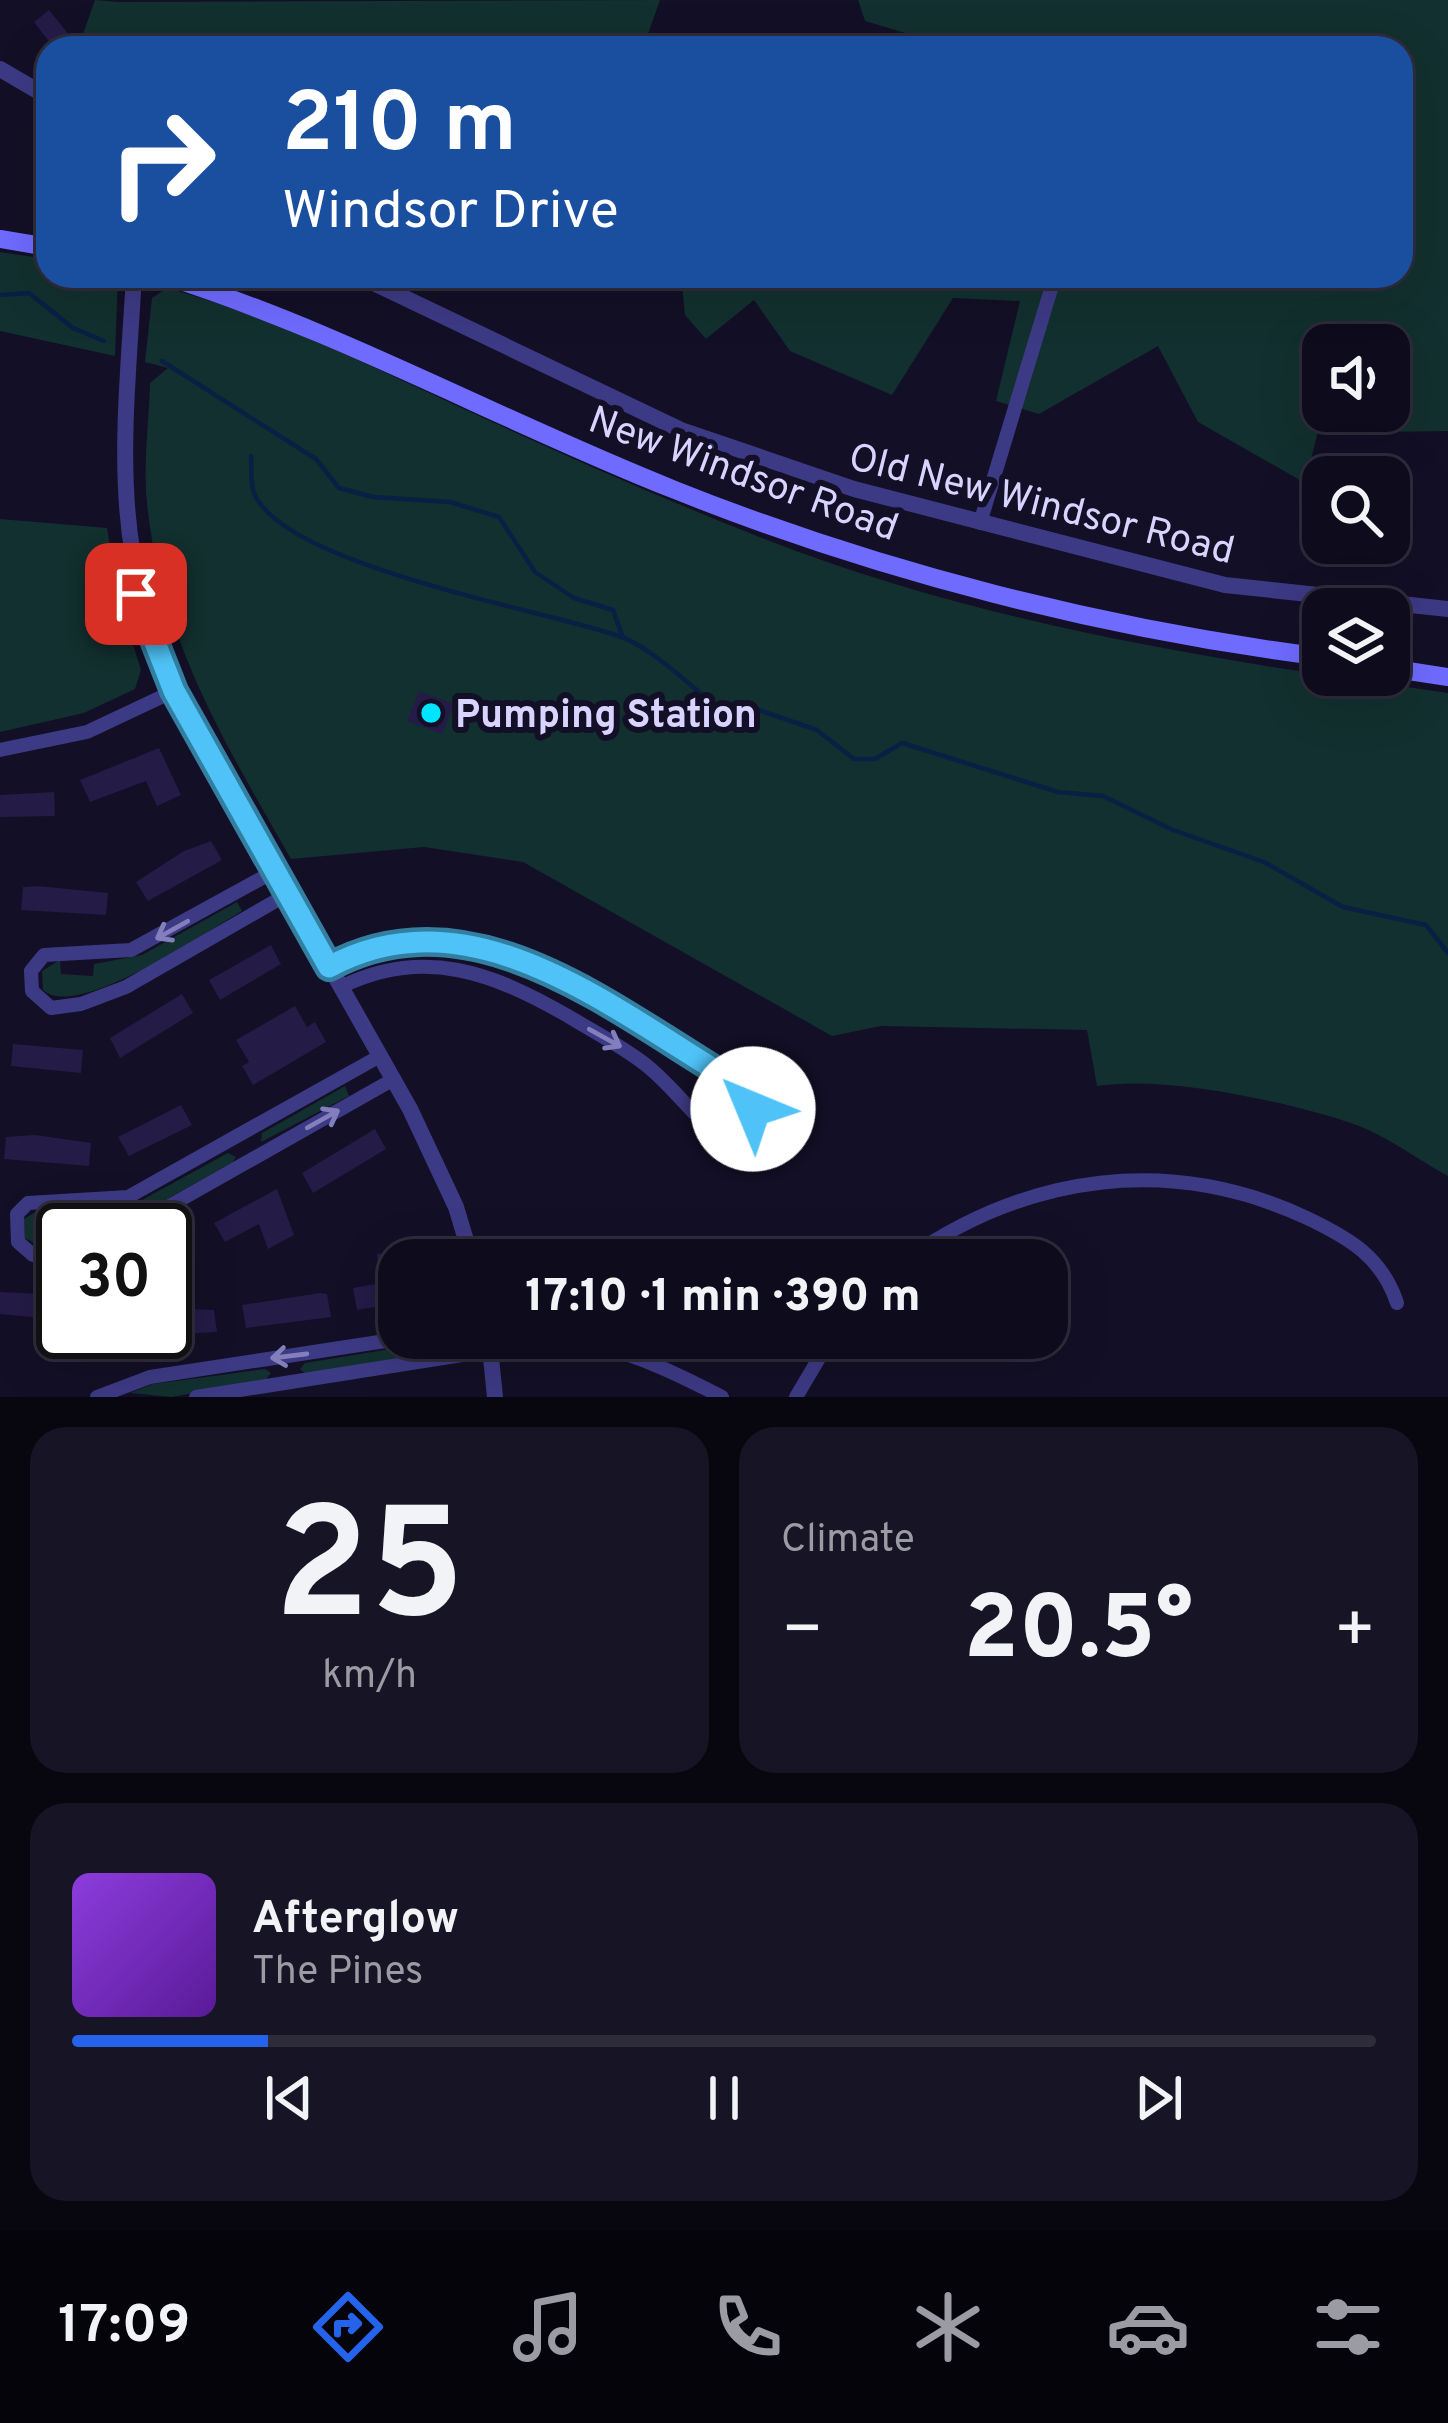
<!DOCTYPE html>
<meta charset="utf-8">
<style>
body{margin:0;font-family:Overpass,sans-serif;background:#171425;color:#f1f3f6;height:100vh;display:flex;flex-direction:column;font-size:45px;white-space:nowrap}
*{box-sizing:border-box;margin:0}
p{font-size:39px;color:#9b9ba3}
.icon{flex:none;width:66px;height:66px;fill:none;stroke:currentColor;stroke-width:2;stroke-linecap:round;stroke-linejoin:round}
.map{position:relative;height:1397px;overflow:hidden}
.sheet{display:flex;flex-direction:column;gap:30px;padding:30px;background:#08060f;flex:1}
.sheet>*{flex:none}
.top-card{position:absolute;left:36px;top:36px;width:1377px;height:252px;border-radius:36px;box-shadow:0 12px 48px #0002,0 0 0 3px #2e2b3b;background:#1a4fa0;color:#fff;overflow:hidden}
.controls{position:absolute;left:1302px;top:324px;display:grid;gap:24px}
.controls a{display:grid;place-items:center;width:108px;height:108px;border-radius:24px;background:#0e0b1c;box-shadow:0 12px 48px #0002,0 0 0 3px #2e2b3b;font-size:60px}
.speed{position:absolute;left:36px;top:1203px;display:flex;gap:24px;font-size:60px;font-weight:700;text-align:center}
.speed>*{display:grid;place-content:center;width:156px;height:156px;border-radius:50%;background:#0e0b1c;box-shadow:0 12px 48px #0002,0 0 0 3px #2e2b3b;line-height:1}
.speed .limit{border:6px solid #111;border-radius:18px;background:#fff;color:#111}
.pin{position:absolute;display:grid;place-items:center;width:102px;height:102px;color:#fff;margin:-51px;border-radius:24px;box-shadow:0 6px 18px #0006}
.me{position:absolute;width:132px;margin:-66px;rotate:315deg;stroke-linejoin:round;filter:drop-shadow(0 0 9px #0008)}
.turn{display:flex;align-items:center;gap:42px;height:252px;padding:0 48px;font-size:54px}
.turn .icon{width:156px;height:156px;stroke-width:2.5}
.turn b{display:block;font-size:84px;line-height:102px}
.big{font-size:90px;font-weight:800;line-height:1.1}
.sheet .tile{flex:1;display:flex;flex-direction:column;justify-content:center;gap:18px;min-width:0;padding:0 42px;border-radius:36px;background:#171425}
.sheet .dial{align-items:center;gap:0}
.dial b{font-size:156px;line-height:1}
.song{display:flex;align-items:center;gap:36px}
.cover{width:144px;height:144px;border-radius:18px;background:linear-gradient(135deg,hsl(270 70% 55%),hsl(270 70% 35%))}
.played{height:12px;border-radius:6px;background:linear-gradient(90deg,#2563eb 15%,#2e2b3b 15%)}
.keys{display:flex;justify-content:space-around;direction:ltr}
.heat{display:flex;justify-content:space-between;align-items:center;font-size:66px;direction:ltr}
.sheet .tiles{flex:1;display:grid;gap:30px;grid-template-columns:1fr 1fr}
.tile:last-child{grid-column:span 2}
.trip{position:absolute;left:378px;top:1239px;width:690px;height:120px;border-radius:36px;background:#0e0b1c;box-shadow:0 12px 48px #0002,0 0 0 3px #2e2b3b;font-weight:800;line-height:120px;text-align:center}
.menu{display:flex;height:192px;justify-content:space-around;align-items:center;background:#06040b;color:#9b9ba3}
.menu .icon{width:84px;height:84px}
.menu .on{color:#2563eb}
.menu b{font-size:54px;color:#f1f3f6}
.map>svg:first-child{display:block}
.green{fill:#12302f}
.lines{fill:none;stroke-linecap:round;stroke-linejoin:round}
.stream{stroke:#0a1f44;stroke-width:4.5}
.building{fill:#241b47}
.minor{stroke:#3d3a85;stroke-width:14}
.tertiary{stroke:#3d3a85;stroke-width:16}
.secondary{stroke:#6f6bff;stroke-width:18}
.oneway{stroke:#837fbc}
.route-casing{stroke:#337fa1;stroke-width:30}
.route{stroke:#4fc3f7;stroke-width:21}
.poi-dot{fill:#00e5ff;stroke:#130f26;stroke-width:4.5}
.labels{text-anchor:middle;stroke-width:12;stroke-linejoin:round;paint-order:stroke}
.street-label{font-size:39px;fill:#d9d4ff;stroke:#130f26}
.poi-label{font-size:39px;font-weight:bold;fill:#d9d4ff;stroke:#130f26;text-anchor:start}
</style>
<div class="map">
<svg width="1448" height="1397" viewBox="0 0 1448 1397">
<rect width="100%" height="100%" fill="#130f26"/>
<g class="green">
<path d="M95 0 119 2 660 0 643 48H78Z"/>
<path d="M858 0H1448V431L1383 432 1382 411H1389V345H1323V411L1305 483 1198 422 1158 346 1039 414 996 401 1020 301 953 298 892 395 790 351 754 300 706 339 685 315 681 276H1401V48H956L865 21Z"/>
<path d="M0 252 48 259V276L118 277 115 356 0 331Z"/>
<path d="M167 288C266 315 360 361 453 404 551 449 651 494 752 534 974 623 1212 660 1448 693V1176C1417 1159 1384 1134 1351 1123 1284 1101 1165 1075 1097 1086L1087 1030 881 1026 832 1036 523 862 424 847 291 859C226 745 160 637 147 503 143 464 149 422 150 383L168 368 145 362 152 298Z"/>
<path d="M0 519 107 528 119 600 141 670 135 689 84 713 0 732Z"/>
<path d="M237 902 242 911C206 932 77 1021 43 990L42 971 60 960 61 974 93 976 94 964 142 955Z"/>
<path d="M345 1086 349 1096 261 1142 262 1133Z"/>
<path d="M228 1153 236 1157 233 1162 112 1230 41 1234 40 1246 25 1238 24 1219 42 1208 43 1221 82 1224 83 1212 131 1206Z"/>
<path d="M445 1340 446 1351 306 1374 300 1369 305 1363Z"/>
<path d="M265 1369 271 1373 266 1379 172 1397 130 1393 153 1384Z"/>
</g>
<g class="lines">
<g class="stream">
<path d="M0 295 29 293 73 328 104 341"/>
<path d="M162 361 316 459 339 488 373 497 450 502 499 517 535 572 574 598 613 610 623 638"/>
<path d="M251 456C252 467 250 483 254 493 284 566 544 610 619 636 655 649 692 688 723 712L756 709 817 730 854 759H875L902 743 1058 792 1103 796 1173 830 1264 862 1343 907 1426 925 1448 953"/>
</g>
</g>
<g class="building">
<path d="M49 10 75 42 67 48H54L34 22Z"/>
<path d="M419 691 454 704 442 734 407 721Z"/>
<path d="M159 748 181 795 157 806 146 781 90 802 80 780Z"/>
<path d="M54 792 55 816 0 817V795Z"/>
<path d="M211 841 222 860 148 901 136 882 184 851Z"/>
<path d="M38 886 108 893 106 915 21 910 23 887Z"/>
<path d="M271 945 281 964 220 1000 209 980Z"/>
<path d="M182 994 193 1013 120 1058 110 1038Z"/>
<path d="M295 1006 307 1027 315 1022 326 1042 253 1085 242 1066 249 1062 236 1040Z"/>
<path d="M13 1044 83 1050 81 1073 11 1066Z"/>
<path d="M181 1105 192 1125 129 1156 118 1137Z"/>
<path d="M375 1129 386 1149 313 1193 302 1173Z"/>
<path d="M35 1135 91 1143 89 1166 4 1159 6 1137Z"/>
<path d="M277 1189 294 1235 268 1249 259 1224 225 1242 214 1223Z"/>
<path d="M399 1251V1303L357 1310 353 1288 381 1283 377 1254Z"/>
<path d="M0 1292 63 1295V1320L0 1314Z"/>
<path d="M320 1293 327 1294 331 1317 246 1328 242 1305Z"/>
<path d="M185 1309 214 1310 217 1332 165 1335V1315Z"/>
</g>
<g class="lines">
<g class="minor">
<path d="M980 523 1055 276"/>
<path d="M0 750 87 732 174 691"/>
<path d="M273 872 131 950 44 955 31 971 32 991 51 1008 81 1004 126 987 286 895"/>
<path d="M329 967C474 888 618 1014 740 1085L750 1093 753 1109 732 1132 712 1131C689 1110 671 1085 646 1065 622 1046 594 1032 568 1016 493 973 424 946 341 987"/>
<path d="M127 1230 394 1079"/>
<path d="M63 1253 33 1255 18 1242 17 1214 28 1203 128 1197 380 1056"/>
<path d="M905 1260C1027 1174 1170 1154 1307 1218 1349 1238 1382 1257 1397 1303"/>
<path d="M97 1397 150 1377 405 1338"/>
<path d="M196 1397 462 1355C550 1313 643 1356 722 1397"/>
<path d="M796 1397 831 1338"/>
</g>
<g class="tertiary">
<path d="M0 69 48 97"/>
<path d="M134 276C125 432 108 543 174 691L410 1109 456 1207 472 1260"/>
<path d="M359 276 681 430 854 489 1225 585 1448 609"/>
<path d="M489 1338 495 1397"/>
</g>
<g class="secondary">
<path d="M0 239 48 247"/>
<path d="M165 276C342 332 503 422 675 490 880 572 1104 629 1323 657"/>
<path d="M1389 668 1448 677"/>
</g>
</g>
<defs><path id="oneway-shaft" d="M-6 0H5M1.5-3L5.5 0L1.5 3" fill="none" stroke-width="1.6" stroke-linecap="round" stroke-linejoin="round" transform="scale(3)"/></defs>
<g class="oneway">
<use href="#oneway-shaft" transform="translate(172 930) rotate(151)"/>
<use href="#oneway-shaft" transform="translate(605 1038) rotate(29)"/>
<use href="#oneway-shaft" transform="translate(323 1119) rotate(-29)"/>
<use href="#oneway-shaft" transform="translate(289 1356) rotate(173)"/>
</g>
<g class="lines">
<g class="route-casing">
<path id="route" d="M136 594 174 691 329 967C474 888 618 1014 740 1085L750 1093 753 1109"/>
</g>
<use href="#route" class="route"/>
</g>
<circle class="poi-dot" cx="431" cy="713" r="12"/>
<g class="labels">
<g class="street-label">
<text transform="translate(744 472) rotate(20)" y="14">New Windsor Road</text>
<text transform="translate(1042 502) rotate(14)" y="14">Old New Windsor Road</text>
</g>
<g class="poi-label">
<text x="455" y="727">Pumping Station</text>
</g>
</g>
</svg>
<div class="controls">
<a><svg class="icon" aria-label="sound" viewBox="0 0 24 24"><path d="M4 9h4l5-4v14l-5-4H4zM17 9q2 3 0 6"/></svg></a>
<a><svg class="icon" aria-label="search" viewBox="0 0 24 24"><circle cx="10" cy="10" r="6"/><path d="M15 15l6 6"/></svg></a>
<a><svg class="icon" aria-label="layers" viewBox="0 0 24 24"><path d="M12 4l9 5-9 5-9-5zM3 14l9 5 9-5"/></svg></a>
</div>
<div class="speed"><div class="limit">30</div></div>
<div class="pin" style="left:136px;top:594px;background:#d93025"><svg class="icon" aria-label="arrive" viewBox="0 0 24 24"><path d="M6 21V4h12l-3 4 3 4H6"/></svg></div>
<svg class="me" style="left:753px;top:1109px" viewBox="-20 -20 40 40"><circle r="19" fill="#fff"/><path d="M0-13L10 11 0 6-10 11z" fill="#4fc3f7"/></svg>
<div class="trip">17:10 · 1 min · 390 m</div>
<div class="top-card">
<div class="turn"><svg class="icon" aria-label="right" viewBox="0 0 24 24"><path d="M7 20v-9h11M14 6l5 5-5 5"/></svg><div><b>210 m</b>Windsor Drive</div></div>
</div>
</div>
<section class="sheet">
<div class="tiles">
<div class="tile dial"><b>25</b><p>km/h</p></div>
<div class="tile"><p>Climate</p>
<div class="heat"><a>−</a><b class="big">20.5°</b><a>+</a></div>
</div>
<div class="tile">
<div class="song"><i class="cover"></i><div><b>Afterglow</b><p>The Pines</p></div></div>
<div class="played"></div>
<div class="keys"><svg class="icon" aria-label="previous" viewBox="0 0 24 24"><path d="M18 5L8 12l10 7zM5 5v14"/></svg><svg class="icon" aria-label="pause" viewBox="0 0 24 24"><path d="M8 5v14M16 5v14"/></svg><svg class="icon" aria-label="next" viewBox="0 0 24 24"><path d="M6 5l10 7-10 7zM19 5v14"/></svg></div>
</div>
</div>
</section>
<nav class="menu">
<b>17:09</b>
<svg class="icon on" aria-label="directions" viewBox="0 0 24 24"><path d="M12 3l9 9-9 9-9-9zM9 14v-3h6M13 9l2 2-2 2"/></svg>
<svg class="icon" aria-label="music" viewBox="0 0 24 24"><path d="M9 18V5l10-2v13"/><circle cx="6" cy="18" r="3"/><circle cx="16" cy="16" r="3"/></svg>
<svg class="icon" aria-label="phone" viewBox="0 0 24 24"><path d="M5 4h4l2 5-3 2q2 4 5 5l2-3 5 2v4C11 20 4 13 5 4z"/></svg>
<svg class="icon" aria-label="climate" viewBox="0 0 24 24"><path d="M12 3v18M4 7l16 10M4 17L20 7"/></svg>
<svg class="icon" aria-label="car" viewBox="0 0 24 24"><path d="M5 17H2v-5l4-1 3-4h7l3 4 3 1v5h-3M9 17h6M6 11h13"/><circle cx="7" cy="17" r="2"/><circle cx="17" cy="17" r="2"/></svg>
<svg class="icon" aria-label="filters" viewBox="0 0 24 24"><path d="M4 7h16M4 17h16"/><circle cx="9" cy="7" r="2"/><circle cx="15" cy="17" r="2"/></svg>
</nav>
